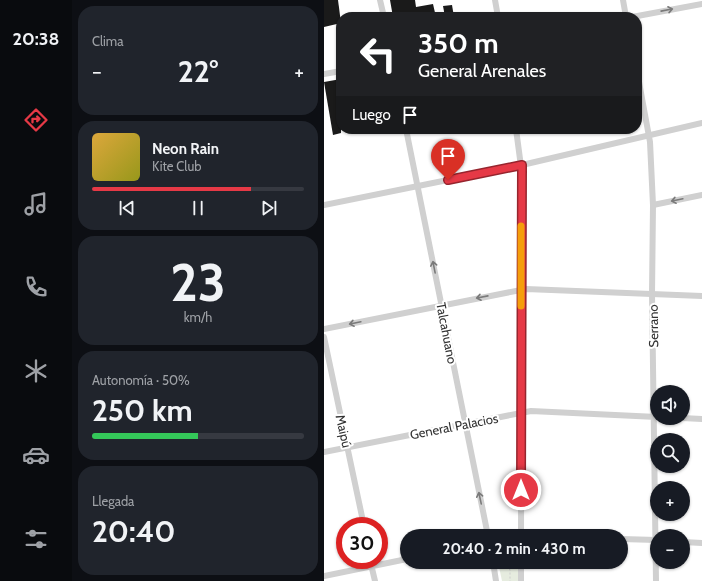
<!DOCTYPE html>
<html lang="es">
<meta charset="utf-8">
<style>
body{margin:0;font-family:Cabin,sans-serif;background:#20242c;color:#f1f3f6;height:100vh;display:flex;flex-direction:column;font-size:15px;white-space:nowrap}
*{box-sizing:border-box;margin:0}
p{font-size:13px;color:#9ea1a6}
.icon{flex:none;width:22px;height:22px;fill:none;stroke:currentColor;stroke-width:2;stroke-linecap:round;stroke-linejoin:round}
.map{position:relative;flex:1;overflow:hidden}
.details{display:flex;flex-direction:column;gap:6px;padding:6px;background:#0d0f14;width:252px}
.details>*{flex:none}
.top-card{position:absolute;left:12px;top:12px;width:306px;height:122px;border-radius:16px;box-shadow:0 1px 3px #0004;background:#202124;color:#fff;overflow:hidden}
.fabs{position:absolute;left:326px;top:385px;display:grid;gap:8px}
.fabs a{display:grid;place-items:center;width:40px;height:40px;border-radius:50%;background:#171b24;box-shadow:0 1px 3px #0004;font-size:20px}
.speed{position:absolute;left:12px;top:517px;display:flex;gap:8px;font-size:20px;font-weight:700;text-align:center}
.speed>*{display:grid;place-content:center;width:52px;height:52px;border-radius:50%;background:#171b24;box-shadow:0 1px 3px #0004;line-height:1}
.speed .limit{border:6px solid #d22;background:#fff;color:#111}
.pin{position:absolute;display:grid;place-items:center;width:34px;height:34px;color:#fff;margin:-41px -17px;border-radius:50% 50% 50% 0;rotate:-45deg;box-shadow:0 0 4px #0007}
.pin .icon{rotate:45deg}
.me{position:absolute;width:44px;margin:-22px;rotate:0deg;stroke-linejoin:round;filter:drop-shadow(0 0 3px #0008)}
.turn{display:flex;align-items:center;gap:14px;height:84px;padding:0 16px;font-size:18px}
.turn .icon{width:52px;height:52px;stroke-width:2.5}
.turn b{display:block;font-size:28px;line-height:34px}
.then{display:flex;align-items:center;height:38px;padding:0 16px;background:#0003;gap:8px;font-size:15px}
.big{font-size:30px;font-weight:700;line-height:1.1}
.details .card{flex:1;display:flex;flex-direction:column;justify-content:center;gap:6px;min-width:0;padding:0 14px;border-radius:16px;background:#20242c}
.details .dial{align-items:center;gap:0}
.dial b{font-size:52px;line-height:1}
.song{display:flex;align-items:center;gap:12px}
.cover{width:48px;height:48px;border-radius:6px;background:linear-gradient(135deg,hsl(40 70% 55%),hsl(60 70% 35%))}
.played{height:4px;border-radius:2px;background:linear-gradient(90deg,#e63946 75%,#363941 75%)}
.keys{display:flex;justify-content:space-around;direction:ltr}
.heat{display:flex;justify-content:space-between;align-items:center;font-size:22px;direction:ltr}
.charge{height:6px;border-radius:3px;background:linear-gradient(90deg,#34c759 50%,#363941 0)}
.trip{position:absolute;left:76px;top:529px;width:228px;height:40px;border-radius:20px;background:#171b24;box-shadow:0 1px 3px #0004;font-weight:700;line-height:40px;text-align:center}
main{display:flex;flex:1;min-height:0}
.menu{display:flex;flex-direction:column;width:72px;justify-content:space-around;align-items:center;background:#090b0e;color:#9ea1a6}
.menu .icon{width:28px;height:28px}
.menu .active{color:#e63946}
.menu b{font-size:18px;color:#f1f3f6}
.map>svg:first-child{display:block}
.green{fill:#e6ecdf}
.building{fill:#1a1a1a}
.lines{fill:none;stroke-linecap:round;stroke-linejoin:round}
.path{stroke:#cdcdcd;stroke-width:1;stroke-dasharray:2 2;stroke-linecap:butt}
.minor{stroke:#d0d0d0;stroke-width:6}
.oneway{stroke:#7a7a7a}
.route-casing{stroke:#96252e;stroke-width:10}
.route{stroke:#e63946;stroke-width:7}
.slow{stroke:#f59e0b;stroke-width:7}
.labels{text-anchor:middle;stroke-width:4;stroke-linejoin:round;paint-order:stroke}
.street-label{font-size:13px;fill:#333;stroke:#fff}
</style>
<main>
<nav class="menu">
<b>20:38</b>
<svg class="icon active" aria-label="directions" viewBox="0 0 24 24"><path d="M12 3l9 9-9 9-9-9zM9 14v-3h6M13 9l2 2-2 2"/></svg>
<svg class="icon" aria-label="music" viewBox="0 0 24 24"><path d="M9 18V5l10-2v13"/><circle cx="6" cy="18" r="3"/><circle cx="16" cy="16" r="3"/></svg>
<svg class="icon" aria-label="phone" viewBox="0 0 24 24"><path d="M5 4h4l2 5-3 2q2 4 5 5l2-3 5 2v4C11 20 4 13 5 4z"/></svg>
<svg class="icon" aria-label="climate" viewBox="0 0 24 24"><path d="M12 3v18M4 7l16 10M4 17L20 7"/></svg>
<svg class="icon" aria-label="car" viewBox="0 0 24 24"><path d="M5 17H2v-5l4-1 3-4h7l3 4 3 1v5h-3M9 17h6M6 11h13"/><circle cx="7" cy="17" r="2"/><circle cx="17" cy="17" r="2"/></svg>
<svg class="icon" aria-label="filters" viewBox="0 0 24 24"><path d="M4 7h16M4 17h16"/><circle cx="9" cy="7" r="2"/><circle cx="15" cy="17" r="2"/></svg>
</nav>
<section class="details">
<div class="card"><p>Clima</p>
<div class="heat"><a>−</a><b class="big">22°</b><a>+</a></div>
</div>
<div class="card">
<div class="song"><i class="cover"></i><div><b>Neon Rain</b><p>Kite Club</p></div></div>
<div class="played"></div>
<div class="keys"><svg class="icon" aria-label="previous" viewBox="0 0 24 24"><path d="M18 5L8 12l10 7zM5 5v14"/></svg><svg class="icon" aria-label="pause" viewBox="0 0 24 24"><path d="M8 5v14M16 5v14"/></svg><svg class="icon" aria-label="next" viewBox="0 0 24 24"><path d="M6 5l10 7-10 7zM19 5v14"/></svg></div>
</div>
<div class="card dial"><b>23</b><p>km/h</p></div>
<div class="card"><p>Autonomía · 50%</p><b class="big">250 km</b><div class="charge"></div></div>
<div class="card"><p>Llegada</p><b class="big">20:40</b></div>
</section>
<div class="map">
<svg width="378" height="581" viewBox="0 0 378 581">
<rect width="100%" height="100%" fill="#fff"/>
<path class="green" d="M174 562H194V581H178Z"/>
<g class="building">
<path d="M0 0H14L17 23 0 27Z"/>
<path d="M66 0H91L92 7 109 4 112 17H69Z"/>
<path d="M128 5 130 17H121L119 6Z"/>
<path d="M17 79V133L9 135 0 82Z"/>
</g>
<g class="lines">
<path class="path" d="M181 562 186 570V581"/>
<g class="minor">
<path d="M56 0 60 17"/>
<path d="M171 0 174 17"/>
<path d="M299 0 302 17"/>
<path d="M308 17 378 4"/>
<path d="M313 71 326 142 329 205 328 294 332 581"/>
<path d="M0 74 17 71"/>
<path d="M82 129 164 536"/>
<path d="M192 129 198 174 197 536"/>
<path d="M0 205 198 165 378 123"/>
<path d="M329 205 378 195"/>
<path d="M0 329 202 289 378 296"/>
<path d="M0 337 40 526"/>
<path d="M358 418 378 419"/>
<path d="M0 452 207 411 333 417"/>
<path d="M197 536H228"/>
<path d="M297 539 333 540"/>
<path d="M359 542 378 543"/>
<path d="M46 560 51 581"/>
<path d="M169 562 172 581"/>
<path d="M197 562V581"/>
<path d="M0 576 83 559"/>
</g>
</g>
<defs><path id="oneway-shaft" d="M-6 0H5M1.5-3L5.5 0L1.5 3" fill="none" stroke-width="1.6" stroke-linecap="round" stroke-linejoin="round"/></defs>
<g class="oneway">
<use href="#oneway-shaft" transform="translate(343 10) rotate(-11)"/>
<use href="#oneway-shaft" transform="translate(353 200) rotate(168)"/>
<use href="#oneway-shaft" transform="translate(110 267) rotate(-101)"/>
<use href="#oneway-shaft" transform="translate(158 297) rotate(169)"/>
<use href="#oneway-shaft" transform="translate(31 323) rotate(168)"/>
<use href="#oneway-shaft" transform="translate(156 498) rotate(-102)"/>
</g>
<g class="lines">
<g class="route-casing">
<path id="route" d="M124 180 198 165 197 490"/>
</g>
<use href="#route" class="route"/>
<path class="slow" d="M197 306V226"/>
</g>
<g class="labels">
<g class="street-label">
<text transform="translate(329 326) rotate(-91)" y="5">Serrano</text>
<text transform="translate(123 333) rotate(79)" y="5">Talcahuano</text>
<text transform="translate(130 426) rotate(-11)" y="5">General Palacios</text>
<text transform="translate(20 431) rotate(78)" y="5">Maipú</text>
</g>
</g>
</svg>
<div class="fabs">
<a><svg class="icon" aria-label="sound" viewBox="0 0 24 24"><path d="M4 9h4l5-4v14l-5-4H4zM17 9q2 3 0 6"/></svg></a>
<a><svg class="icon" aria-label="search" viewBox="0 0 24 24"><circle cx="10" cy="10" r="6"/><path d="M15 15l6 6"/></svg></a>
<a>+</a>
<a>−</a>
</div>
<div class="speed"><div class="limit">30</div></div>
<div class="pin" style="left:124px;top:180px;background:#d93025"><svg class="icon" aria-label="arrive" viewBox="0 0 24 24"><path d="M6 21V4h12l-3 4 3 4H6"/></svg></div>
<svg class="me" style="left:197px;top:490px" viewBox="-20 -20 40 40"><circle r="17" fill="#e63946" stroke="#fff" stroke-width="3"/><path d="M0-11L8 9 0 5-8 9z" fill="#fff"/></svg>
<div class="trip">20:40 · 2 min · 430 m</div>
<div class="top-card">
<div class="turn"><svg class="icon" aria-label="left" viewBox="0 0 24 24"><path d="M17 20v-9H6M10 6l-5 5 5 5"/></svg><div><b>350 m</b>General Arenales</div></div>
<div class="then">Luego<svg class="icon" aria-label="arrive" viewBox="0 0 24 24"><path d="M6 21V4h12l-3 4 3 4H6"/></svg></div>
</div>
</div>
</main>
